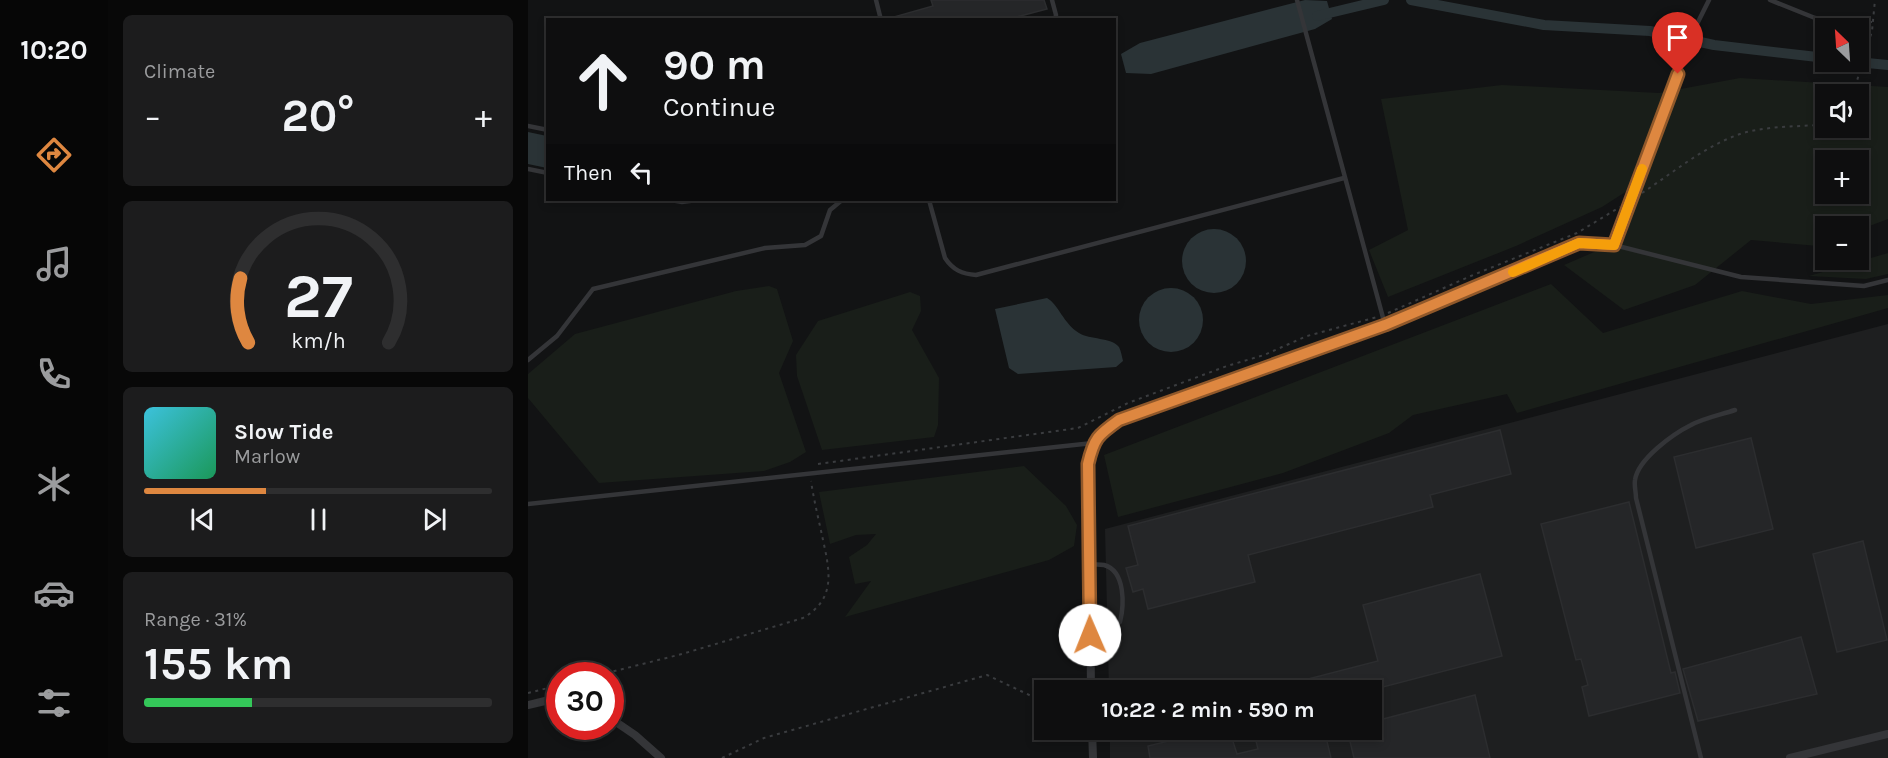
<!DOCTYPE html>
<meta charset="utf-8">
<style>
body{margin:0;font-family:Karla,sans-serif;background:#1c1c1d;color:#f1f3f6;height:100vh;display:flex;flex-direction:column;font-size:22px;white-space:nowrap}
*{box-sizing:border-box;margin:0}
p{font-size:20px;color:#9b9c9e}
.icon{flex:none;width:33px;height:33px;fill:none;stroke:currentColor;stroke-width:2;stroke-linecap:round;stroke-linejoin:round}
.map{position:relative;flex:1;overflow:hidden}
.sheet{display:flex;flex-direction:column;gap:15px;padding:15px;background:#080808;width:420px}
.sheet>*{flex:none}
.hud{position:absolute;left:18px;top:18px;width:570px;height:183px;border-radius:0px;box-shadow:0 3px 9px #0003,0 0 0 2px #2e2e2f;background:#0e0e0f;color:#f1f3f6;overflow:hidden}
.needle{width:39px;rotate:335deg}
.controls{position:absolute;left:1287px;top:18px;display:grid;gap:12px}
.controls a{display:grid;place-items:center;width:54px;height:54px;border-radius:0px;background:#0e0e0f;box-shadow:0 3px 9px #0003,0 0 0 2px #2e2e2f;font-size:30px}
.speed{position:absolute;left:18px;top:662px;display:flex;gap:12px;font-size:30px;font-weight:700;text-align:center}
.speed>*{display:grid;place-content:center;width:78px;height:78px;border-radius:50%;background:#0e0e0f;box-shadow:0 3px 9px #0003,0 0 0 2px #2e2e2f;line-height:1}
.speed .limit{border:9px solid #d22;background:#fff;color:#111}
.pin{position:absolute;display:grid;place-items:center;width:51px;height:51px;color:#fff;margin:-62px -26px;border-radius:50% 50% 50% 0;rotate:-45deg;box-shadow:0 0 6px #0007}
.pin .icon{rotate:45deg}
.me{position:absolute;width:66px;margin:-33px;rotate:359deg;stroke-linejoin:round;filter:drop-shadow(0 0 4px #0008)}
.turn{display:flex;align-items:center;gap:21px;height:126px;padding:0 18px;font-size:27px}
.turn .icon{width:78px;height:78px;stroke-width:2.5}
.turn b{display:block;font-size:42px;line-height:51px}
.then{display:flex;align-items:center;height:57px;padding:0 18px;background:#0003;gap:12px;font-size:22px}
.big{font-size:45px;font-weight:700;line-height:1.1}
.sheet .widget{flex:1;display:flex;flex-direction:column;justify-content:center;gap:9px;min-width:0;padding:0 21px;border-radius:9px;background:#1c1c1d}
.sheet .dial{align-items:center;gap:0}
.dial svg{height:156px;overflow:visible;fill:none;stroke:#2e2e2f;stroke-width:7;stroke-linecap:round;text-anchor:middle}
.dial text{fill:#f1f3f6;stroke:none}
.song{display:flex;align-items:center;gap:18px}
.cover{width:72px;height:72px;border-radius:9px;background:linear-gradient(135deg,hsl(190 70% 55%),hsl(150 70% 35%))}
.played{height:6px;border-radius:3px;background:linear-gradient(90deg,#de8740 35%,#2e2e2f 35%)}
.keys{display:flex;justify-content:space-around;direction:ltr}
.heat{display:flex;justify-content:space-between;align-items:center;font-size:33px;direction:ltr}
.charge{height:9px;border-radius:4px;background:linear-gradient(90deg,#34c759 31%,#2e2e2f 0)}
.trip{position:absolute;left:506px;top:680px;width:348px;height:60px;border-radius:0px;background:#0e0e0f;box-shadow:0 3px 9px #0003,0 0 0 2px #2e2e2f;font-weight:700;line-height:60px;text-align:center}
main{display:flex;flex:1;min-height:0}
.tab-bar{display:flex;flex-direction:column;width:108px;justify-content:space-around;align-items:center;background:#060606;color:#9b9c9e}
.tab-bar .icon{width:42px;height:42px}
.tab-bar .on{color:#de8740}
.tab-bar b{font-size:27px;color:#f1f3f6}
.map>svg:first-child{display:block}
.built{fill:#1e1f20}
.green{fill:#191e19;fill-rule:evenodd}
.water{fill:#2a3336}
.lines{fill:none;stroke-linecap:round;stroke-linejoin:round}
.canal{stroke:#2a3336;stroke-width:10}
.building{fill:#252628;stroke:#2c2d2f;stroke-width:1.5}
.path{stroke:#3a3c3f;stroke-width:2;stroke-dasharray:3 4.5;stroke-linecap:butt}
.lane{stroke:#343538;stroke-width:4.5}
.street{stroke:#343538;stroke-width:8}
.route-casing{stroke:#90582a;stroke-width:15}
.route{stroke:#de8740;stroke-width:10}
.slow{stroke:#f59e0b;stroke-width:10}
</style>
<main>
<nav class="tab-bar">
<b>10:20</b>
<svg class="icon on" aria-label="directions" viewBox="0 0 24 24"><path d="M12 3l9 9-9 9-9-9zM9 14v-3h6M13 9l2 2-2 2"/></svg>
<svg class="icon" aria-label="music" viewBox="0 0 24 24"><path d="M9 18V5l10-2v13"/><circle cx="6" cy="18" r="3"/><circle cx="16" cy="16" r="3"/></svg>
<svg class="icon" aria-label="phone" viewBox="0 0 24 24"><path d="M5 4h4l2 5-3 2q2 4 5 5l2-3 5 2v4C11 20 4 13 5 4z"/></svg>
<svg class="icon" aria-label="climate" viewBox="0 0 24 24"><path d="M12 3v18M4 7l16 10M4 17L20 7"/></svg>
<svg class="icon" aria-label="car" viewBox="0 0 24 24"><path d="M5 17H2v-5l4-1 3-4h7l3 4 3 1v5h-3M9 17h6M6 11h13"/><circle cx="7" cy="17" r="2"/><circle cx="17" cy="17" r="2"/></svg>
<svg class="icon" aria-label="filters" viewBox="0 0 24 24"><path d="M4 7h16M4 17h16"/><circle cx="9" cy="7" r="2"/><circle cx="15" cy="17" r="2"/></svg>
</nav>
<section class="sheet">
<div class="widget"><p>Climate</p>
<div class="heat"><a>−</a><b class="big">20°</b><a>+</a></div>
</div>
<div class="widget dial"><svg viewBox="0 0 100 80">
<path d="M14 69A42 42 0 1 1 86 69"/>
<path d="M14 69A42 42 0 0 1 10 36" stroke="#de8740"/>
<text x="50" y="56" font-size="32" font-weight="700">27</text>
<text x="50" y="72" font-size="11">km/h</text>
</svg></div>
<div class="widget">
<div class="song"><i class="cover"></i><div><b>Slow Tide</b><p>Marlow</p></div></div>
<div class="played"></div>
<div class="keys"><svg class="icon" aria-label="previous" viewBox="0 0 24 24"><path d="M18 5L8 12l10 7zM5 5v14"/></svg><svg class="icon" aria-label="pause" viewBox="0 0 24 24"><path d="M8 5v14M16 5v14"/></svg><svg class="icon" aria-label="next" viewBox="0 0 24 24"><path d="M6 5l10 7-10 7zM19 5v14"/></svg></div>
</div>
<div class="widget"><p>Range · 31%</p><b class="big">155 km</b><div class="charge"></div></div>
</section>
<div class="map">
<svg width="1360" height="758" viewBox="0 0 1360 758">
<rect width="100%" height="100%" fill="#121314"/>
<path class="built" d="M1360 324V758H582V729H843V690H581L577 529Z"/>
<g class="green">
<path d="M1212 78 1360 87V219L1331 230 1330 226H1298L1297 243 1290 246 1223 240 1167 285 1096 310 1036 265 1094 240 1113 182 1074 207 988 246 860 297 841 250 880 230 853 99 974 85 1131 93ZM1298 94H1330V128H1298ZM1298 160H1330V194H1298Z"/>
<path d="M1360 253V274L1338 279 1281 276Z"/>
<path d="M1023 284 1075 333 1214 291 1283 304 1360 295V308L989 413 979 394 885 415 861 433 755 473 590 517 576 455Z"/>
<path d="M241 286 249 289 265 341 251 373 278 452 262 462 236 471 71 483 0 398V374L47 334 208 291Z"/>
<path d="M382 292 392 296 393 311 384 330 411 378 410 425 406 437 294 450 269 376 268 355 290 321Z"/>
<path d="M496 466 538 506 549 525 546 546 521 560 317 617 343 581 327 584 321 557 339 545 348 534 328 535 302 544 291 492Z"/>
</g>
<g class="water">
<path d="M777 0 799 1 804 19 787 29 623 74 598 73 593 54 612 43Z"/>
<path d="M0 132 19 136V168L0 164Z"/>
<circle cx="686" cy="261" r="32"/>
<circle cx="643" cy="320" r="32"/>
<path d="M519 298C531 305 535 323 551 333 562 340 583 337 591 347 593 351 594 357 595 361L588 367 490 374 481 368 467 309Z"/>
</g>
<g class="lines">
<g class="canal">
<path d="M883 0 1016 25 1122 31 1186 45 1298 58"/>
<path d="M789 16 856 0"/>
<path d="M1329 62 1360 65"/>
</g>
</g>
<g class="building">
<path d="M403 0H516L519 9 477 20H367L366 17 405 6Z"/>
<path d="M972 430 983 474 902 495 905 507 720 555 727 582 620 609 615 589 605 592 598 568 610 565 600 526Z"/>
<path d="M1223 438 1245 529 1168 548 1146 457Z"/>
<path d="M1101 502 1143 673 1147 672 1152 693 1061 716 1054 687 1060 685 1053 659 1048 660 1013 524Z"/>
<path d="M1335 541 1359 640 1309 652 1285 554Z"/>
<path d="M952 574 974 656 847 689 855 719 947 695 962 758H826L819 729H843V690H750L749 687 850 661 835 605Z"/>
<path d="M1273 637 1289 694 1170 721 1155 669Z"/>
<path d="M684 679 688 690H652L651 687Z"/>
<path d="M642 729H701L709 754 730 749 725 729H796L803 758H622L620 746 645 740Z"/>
</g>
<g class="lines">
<g class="path">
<path d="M1326 22H1344"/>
<path d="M1325 94 1344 31 1347 0"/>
<path d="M1114 193C1143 174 1172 150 1204 137 1230 126 1262 127 1290 125L1298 122"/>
<path d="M860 313 945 275 1049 233 1092 207"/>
<path d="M290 464 550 428 600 403 699 366 736 355 779 336 849 317"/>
<path d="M71 675 154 654 275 618C308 599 302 572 295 540 291 521 286 501 283 481"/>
<path d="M0 693 32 685"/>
<path d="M194 758 236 738 459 675 516 702"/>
</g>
<g class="lane">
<path d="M348 0 353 20"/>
<path d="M524 0 528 15 527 20"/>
<path d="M769 0 857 325"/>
<path d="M1242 0 1287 18 1318 23"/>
<path d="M0 126 20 130"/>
<path d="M0 169 20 173"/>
<path d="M143 200 154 202 169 200"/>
<path d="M401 200 417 258C425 270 434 274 448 275L816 178"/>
<path d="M1086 245 1168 26 1181 0"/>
<path d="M0 360 29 336 65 289 237 248 277 245 293 236 302 210 314 200"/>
<path d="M561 495C560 455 557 444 591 420L857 325 1051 244 1086 245 1213 277 1336 286 1360 280"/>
<path d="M0 504 565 443"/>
<path d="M562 564C566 565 572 564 576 565 598 571 596 606 592 622L579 631 563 635"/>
<path d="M1173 758 1108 498C1108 492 1106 486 1107 480 1110 459 1145 434 1163 425 1176 418 1192 415 1207 410"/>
</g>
<g class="street">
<path d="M561 495 563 690"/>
<path d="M0 705 17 701 32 700"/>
<path d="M82 718 107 735 133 758"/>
<path d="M564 729 565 758"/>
<path d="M1262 758 1360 734"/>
</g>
</g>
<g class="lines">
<g class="route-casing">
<path id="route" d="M562 635 560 464C566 438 570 435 591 420L857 325 1051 243 1086 245 1150 74"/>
</g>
<use href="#route" class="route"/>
<path class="slow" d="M985 272 1051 243 1086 245 1114 169"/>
</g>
</svg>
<div class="controls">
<a><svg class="needle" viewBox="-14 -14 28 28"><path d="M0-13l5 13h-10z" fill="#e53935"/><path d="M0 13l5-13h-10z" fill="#9b9c9e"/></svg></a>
<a><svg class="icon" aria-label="sound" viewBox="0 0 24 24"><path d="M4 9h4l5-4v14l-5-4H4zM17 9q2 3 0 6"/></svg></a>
<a>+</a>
<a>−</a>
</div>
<div class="speed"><div class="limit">30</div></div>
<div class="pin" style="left:1150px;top:74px;background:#d93025"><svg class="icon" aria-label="arrive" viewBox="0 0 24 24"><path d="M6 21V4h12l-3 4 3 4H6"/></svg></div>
<svg class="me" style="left:562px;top:635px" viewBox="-20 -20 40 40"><circle r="19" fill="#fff"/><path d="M0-13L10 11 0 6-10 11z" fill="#de8740"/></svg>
<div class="trip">10:22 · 2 min · 590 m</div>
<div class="hud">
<div class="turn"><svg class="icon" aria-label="ahead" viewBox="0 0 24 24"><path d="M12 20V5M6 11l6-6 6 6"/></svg><div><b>90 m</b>Continue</div></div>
<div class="then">Then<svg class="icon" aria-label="left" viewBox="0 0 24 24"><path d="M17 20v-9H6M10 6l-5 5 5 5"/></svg></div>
</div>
</div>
</main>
